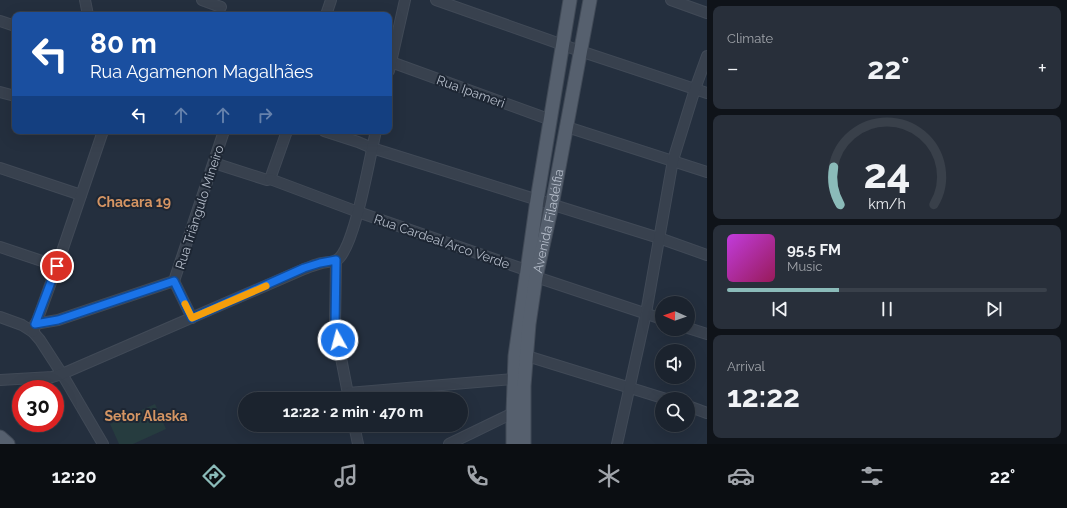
<!DOCTYPE html>
<meta charset="utf-8">
<style>
body{margin:0;font-family:Raleway,sans-serif;background:#282f3a;color:#f1f3f6;height:100vh;display:flex;flex-direction:column;font-size:15px;white-space:nowrap}
*{box-sizing:border-box;margin:0}
p{font-size:13px;color:#a0a4aa}
.icon{flex:none;width:22px;height:22px;fill:none;stroke:currentColor;stroke-width:2;stroke-linecap:round;stroke-linejoin:round}
.map{position:relative;flex:1;overflow:hidden}
.details{display:flex;flex-direction:column;gap:6px;padding:6px;background:#0f1319;width:360px}
.details>*{flex:none}
.hud{position:absolute;left:12px;top:12px;width:380px;height:122px;border-radius:8px;box-shadow:0 4px 16px #0002,0 0 0 1px #39404a;background:#1a4fa0;color:#fff;overflow:hidden}
.needle{width:26px;rotate:272deg}
.controls{position:absolute;left:655px;top:296px;display:grid;gap:8px}
.controls a{display:grid;place-items:center;width:40px;height:40px;border-radius:50%;background:#1b232e;box-shadow:0 4px 16px #0002,0 0 0 1px #39404a;font-size:20px}
.speed{position:absolute;left:12px;top:380px;display:flex;gap:8px;font-size:20px;font-weight:700;text-align:center}
.speed>*{display:grid;place-content:center;width:52px;height:52px;border-radius:50%;background:#1b232e;box-shadow:0 4px 16px #0002,0 0 0 1px #39404a;line-height:1}
.speed .limit{border:6px solid #d22;background:#fff;color:#111}
.pin{position:absolute;display:grid;place-items:center;width:34px;height:34px;color:#fff;margin:-17px;border:2px solid #fff;border-radius:50%;box-shadow:0 1px 4px #0007}
.me{position:absolute;width:44px;margin:-22px;rotate:353deg;stroke-linejoin:round;filter:drop-shadow(0 0 3px #0008)}
.turn{display:flex;align-items:center;gap:14px;height:84px;padding:0 12px;font-size:18px}
.turn .icon{width:52px;height:52px;stroke-width:2.5}
.turn b{display:block;font-size:28px;line-height:34px}
.lanes{display:flex;align-items:center;height:38px;padding:0 12px;background:#0003;justify-content:center;gap:20px;direction:ltr}
.lanes .off{opacity:.35}
.big{font-size:30px;font-weight:700;line-height:1.1}
.details .card{flex:1;display:flex;flex-direction:column;justify-content:center;gap:6px;min-width:0;padding:0 14px;border-radius:8px;background:#282f3a}
.details .dial{align-items:center;gap:0}
.dial svg{height:104px;overflow:visible;fill:none;stroke:#39404a;stroke-width:7;stroke-linecap:round;text-anchor:middle}
.dial text{fill:#f1f3f6;stroke:none}
.song{display:flex;align-items:center;gap:12px}
.cover{width:48px;height:48px;border-radius:6px;background:linear-gradient(135deg,hsl(290 70% 55%),hsl(330 70% 35%))}
.played{height:4px;border-radius:2px;background:linear-gradient(90deg,#8bbbb9 35%,#39404a 35%)}
.keys{display:flex;justify-content:space-around;direction:ltr}
.heat{display:flex;justify-content:space-between;align-items:center;font-size:22px;direction:ltr}
.trip{position:absolute;left:238px;top:392px;width:230px;height:40px;border-radius:20px;background:#1b232e;box-shadow:0 4px 16px #0002,0 0 0 1px #39404a;font-weight:700;line-height:40px;text-align:center}
.tabs{display:flex;height:64px;justify-content:space-around;align-items:center;background:#0b0e12;color:#a0a4aa}
.tabs .icon{width:28px;height:28px}
.tabs .current{color:#8bbbb9}
.tabs b{font-size:18px;color:#f1f3f6}
main{display:flex;flex:1;min-height:0}
.map>svg:first-child{display:block}
.pitch{fill:#263c3f}
.lines{fill:none;stroke-linecap:round;stroke-linejoin:round}
.minor-casing{stroke:#414a57;stroke-width:12}
.major-casing{stroke:#414a57;stroke-width:15}
.minor{stroke:#38414e;stroke-width:10}
.major{stroke:#56606e;stroke-width:13}
.route-casing{stroke:#114b97;stroke-width:10}
.route{stroke:#1a73e8;stroke-width:7}
.slow{stroke:#f59e0b;stroke-width:7}
.labels{text-anchor:middle;stroke-width:4;stroke-linejoin:round;paint-order:stroke}
.street-label{font-size:13px;fill:#b4bcc9;stroke:#1d2633}
.neighbourhood-label{font-size:14px;font-weight:bold;fill:#d59563;stroke:#1d2633}
</style>
<main>
<div class="map">
<svg width="707" height="444" viewBox="0 0 707 444">
<rect width="100%" height="100%" fill="#242f3e"/>
<path class="pitch" d="M155 404 166 429 133 444H119L110 424Z"/>
<g class="lines">
<g class="minor-casing">
<g id="minor">
<path d="M85 0 88 15"/>
<path d="M202 0 221 7"/>
<path d="M436 0 580 51 707 93"/>
<path d="M671 0 707 13"/>
<path d="M326 15 331 0"/>
<path d="M0 21 15 26"/>
<path d="M391 62 551 120"/>
<path d="M389 71 405 0"/>
<path d="M0 92 15 96"/>
<path d="M567 127 707 172"/>
<path d="M324 131 358 142 372 148 659 238 707 255"/>
<path d="M214 163 267 180 270 179 287 131"/>
<path d="M0 168 81 195"/>
<path d="M270 179 358 212 526 270"/>
<path d="M0 247 57 266"/>
<path d="M336 260 335 327 349 399"/>
<path d="M536 277 662 319"/>
<path d="M174 281 192 318"/>
<path d="M0 317 22 325 33 332 40 340 62 374 103 444"/>
<path d="M35 324 58 320 174 281 224 131"/>
<path d="M688 328 707 334"/>
<path d="M33 332 57 266 103 131"/>
<path d="M527 356 666 399"/>
<path d="M0 380 52 377 62 374 304 269C310 267 316 264 322 263 326 262 333 262 337 260 355 248 370 155 376 131"/>
<path d="M348 393 513 379"/>
<path d="M688 406 707 413"/>
<path d="M354 425 358 444"/>
<path d="M449 444 513 413"/>
<path d="M617 444 646 313 673 160 695 89 707 56"/>
</g>
</g>
<g class="major-casing">
<g id="major">
<path d="M0 437 8 444"/>
<path d="M513 444V413L515 356 537 200 570 0"/>
<path id="s1" d="M524 444V386L529 324 536 277 552 205 590 0"/>
</g>
</g>
<use href="#minor" class="minor"/>
<use href="#major" class="major"/>
</g>
<g class="lines">
<g class="route-casing">
<path id="route" d="M57 266 35 324 58 320 174 281 192 318 304 268 320 263 336 260 335 327 338 340"/>
</g>
<use href="#route" class="route"/>
<path class="slow" d="M185 304 192 318 266 286"/>
</g>
<g class="labels">
<g class="street-label">
<text transform="translate(471 91) rotate(20)" y="5">Rua Ipameri</text>
<text transform="translate(199 207) rotate(-72)" y="5">Rua Triângulo Mineiro</text>
<text dy="5" stroke="none"><textPath href="#s1" startOffset="225">Avenida Filadélfia</textPath></text>
<text transform="translate(442 241) rotate(19)" y="5">Rua Cardeal Arco Verde</text>
</g>
<g class="neighbourhood-label">
<text x="134" y="207">Chacara 19</text>
<text x="146" y="421">Setor Alaska</text>
</g>
</g>
</svg>
<div class="controls">
<a><svg class="needle" viewBox="-14 -14 28 28"><path d="M0-13l5 13h-10z" fill="#e53935"/><path d="M0 13l5-13h-10z" fill="#a0a4aa"/></svg></a>
<a><svg class="icon" aria-label="sound" viewBox="0 0 24 24"><path d="M4 9h4l5-4v14l-5-4H4zM17 9q2 3 0 6"/></svg></a>
<a><svg class="icon" aria-label="search" viewBox="0 0 24 24"><circle cx="10" cy="10" r="6"/><path d="M15 15l6 6"/></svg></a>
</div>
<div class="speed"><div class="limit">30</div></div>
<div class="pin" style="left:57px;top:266px;background:#d93025"><svg class="icon" aria-label="arrive" viewBox="0 0 24 24"><path d="M6 21V4h12l-3 4 3 4H6"/></svg></div>
<svg class="me" style="left:338px;top:340px" viewBox="-20 -20 40 40"><circle r="17" fill="#1a73e8" stroke="#fff" stroke-width="3"/><path d="M0-11L8 9 0 5-8 9z" fill="#fff"/></svg>
<div class="trip">12:22 · 2 min · 470 m</div>
<div class="hud">
<div class="turn"><svg class="icon" aria-label="left" viewBox="0 0 24 24"><path d="M17 20v-9H6M10 6l-5 5 5 5"/></svg><div><b>80 m</b>Rua Agamenon Magalhães</div></div>
<div class="lanes"><svg class="icon" aria-label="left" viewBox="0 0 24 24"><path d="M17 20v-9H6M10 6l-5 5 5 5"/></svg><svg class="icon off" aria-label="ahead" viewBox="0 0 24 24"><path d="M12 20V5M6 11l6-6 6 6"/></svg><svg class="icon off" aria-label="ahead" viewBox="0 0 24 24"><path d="M12 20V5M6 11l6-6 6 6"/></svg><svg class="icon off" aria-label="right" viewBox="0 0 24 24"><path d="M7 20v-9h11M14 6l5 5-5 5"/></svg></div>
</div>
</div>
<section class="details">
<div class="card"><p>Climate</p>
<div class="heat"><a>−</a><b class="big">22°</b><a>+</a></div>
</div>
<div class="card dial"><svg viewBox="0 0 100 80">
<path d="M14 69A42 42 0 1 1 86 69"/>
<path d="M14 69A42 42 0 0 1 9 40" stroke="#8bbbb9"/>
<text x="50" y="56" font-size="32" font-weight="700">24</text>
<text x="50" y="72" font-size="11">km/h</text>
</svg></div>
<div class="card">
<div class="song"><i class="cover"></i><div><b>95.5 FM</b><p>Music</p></div></div>
<div class="played"></div>
<div class="keys"><svg class="icon" aria-label="previous" viewBox="0 0 24 24"><path d="M18 5L8 12l10 7zM5 5v14"/></svg><svg class="icon" aria-label="pause" viewBox="0 0 24 24"><path d="M8 5v14M16 5v14"/></svg><svg class="icon" aria-label="next" viewBox="0 0 24 24"><path d="M6 5l10 7-10 7zM19 5v14"/></svg></div>
</div>
<div class="card"><p>Arrival</p><b class="big">12:22</b></div>
</section>
</main>
<nav class="tabs">
<b>12:20</b>
<svg class="icon current" aria-label="directions" viewBox="0 0 24 24"><path d="M12 3l9 9-9 9-9-9zM9 14v-3h6M13 9l2 2-2 2"/></svg>
<svg class="icon" aria-label="music" viewBox="0 0 24 24"><path d="M9 18V5l10-2v13"/><circle cx="6" cy="18" r="3"/><circle cx="16" cy="16" r="3"/></svg>
<svg class="icon" aria-label="phone" viewBox="0 0 24 24"><path d="M5 4h4l2 5-3 2q2 4 5 5l2-3 5 2v4C11 20 4 13 5 4z"/></svg>
<svg class="icon" aria-label="climate" viewBox="0 0 24 24"><path d="M12 3v18M4 7l16 10M4 17L20 7"/></svg>
<svg class="icon" aria-label="car" viewBox="0 0 24 24"><path d="M5 17H2v-5l4-1 3-4h7l3 4 3 1v5h-3M9 17h6M6 11h13"/><circle cx="7" cy="17" r="2"/><circle cx="17" cy="17" r="2"/></svg>
<svg class="icon" aria-label="filters" viewBox="0 0 24 24"><path d="M4 7h16M4 17h16"/><circle cx="9" cy="7" r="2"/><circle cx="15" cy="17" r="2"/></svg>
<b>22°</b>
</nav>
